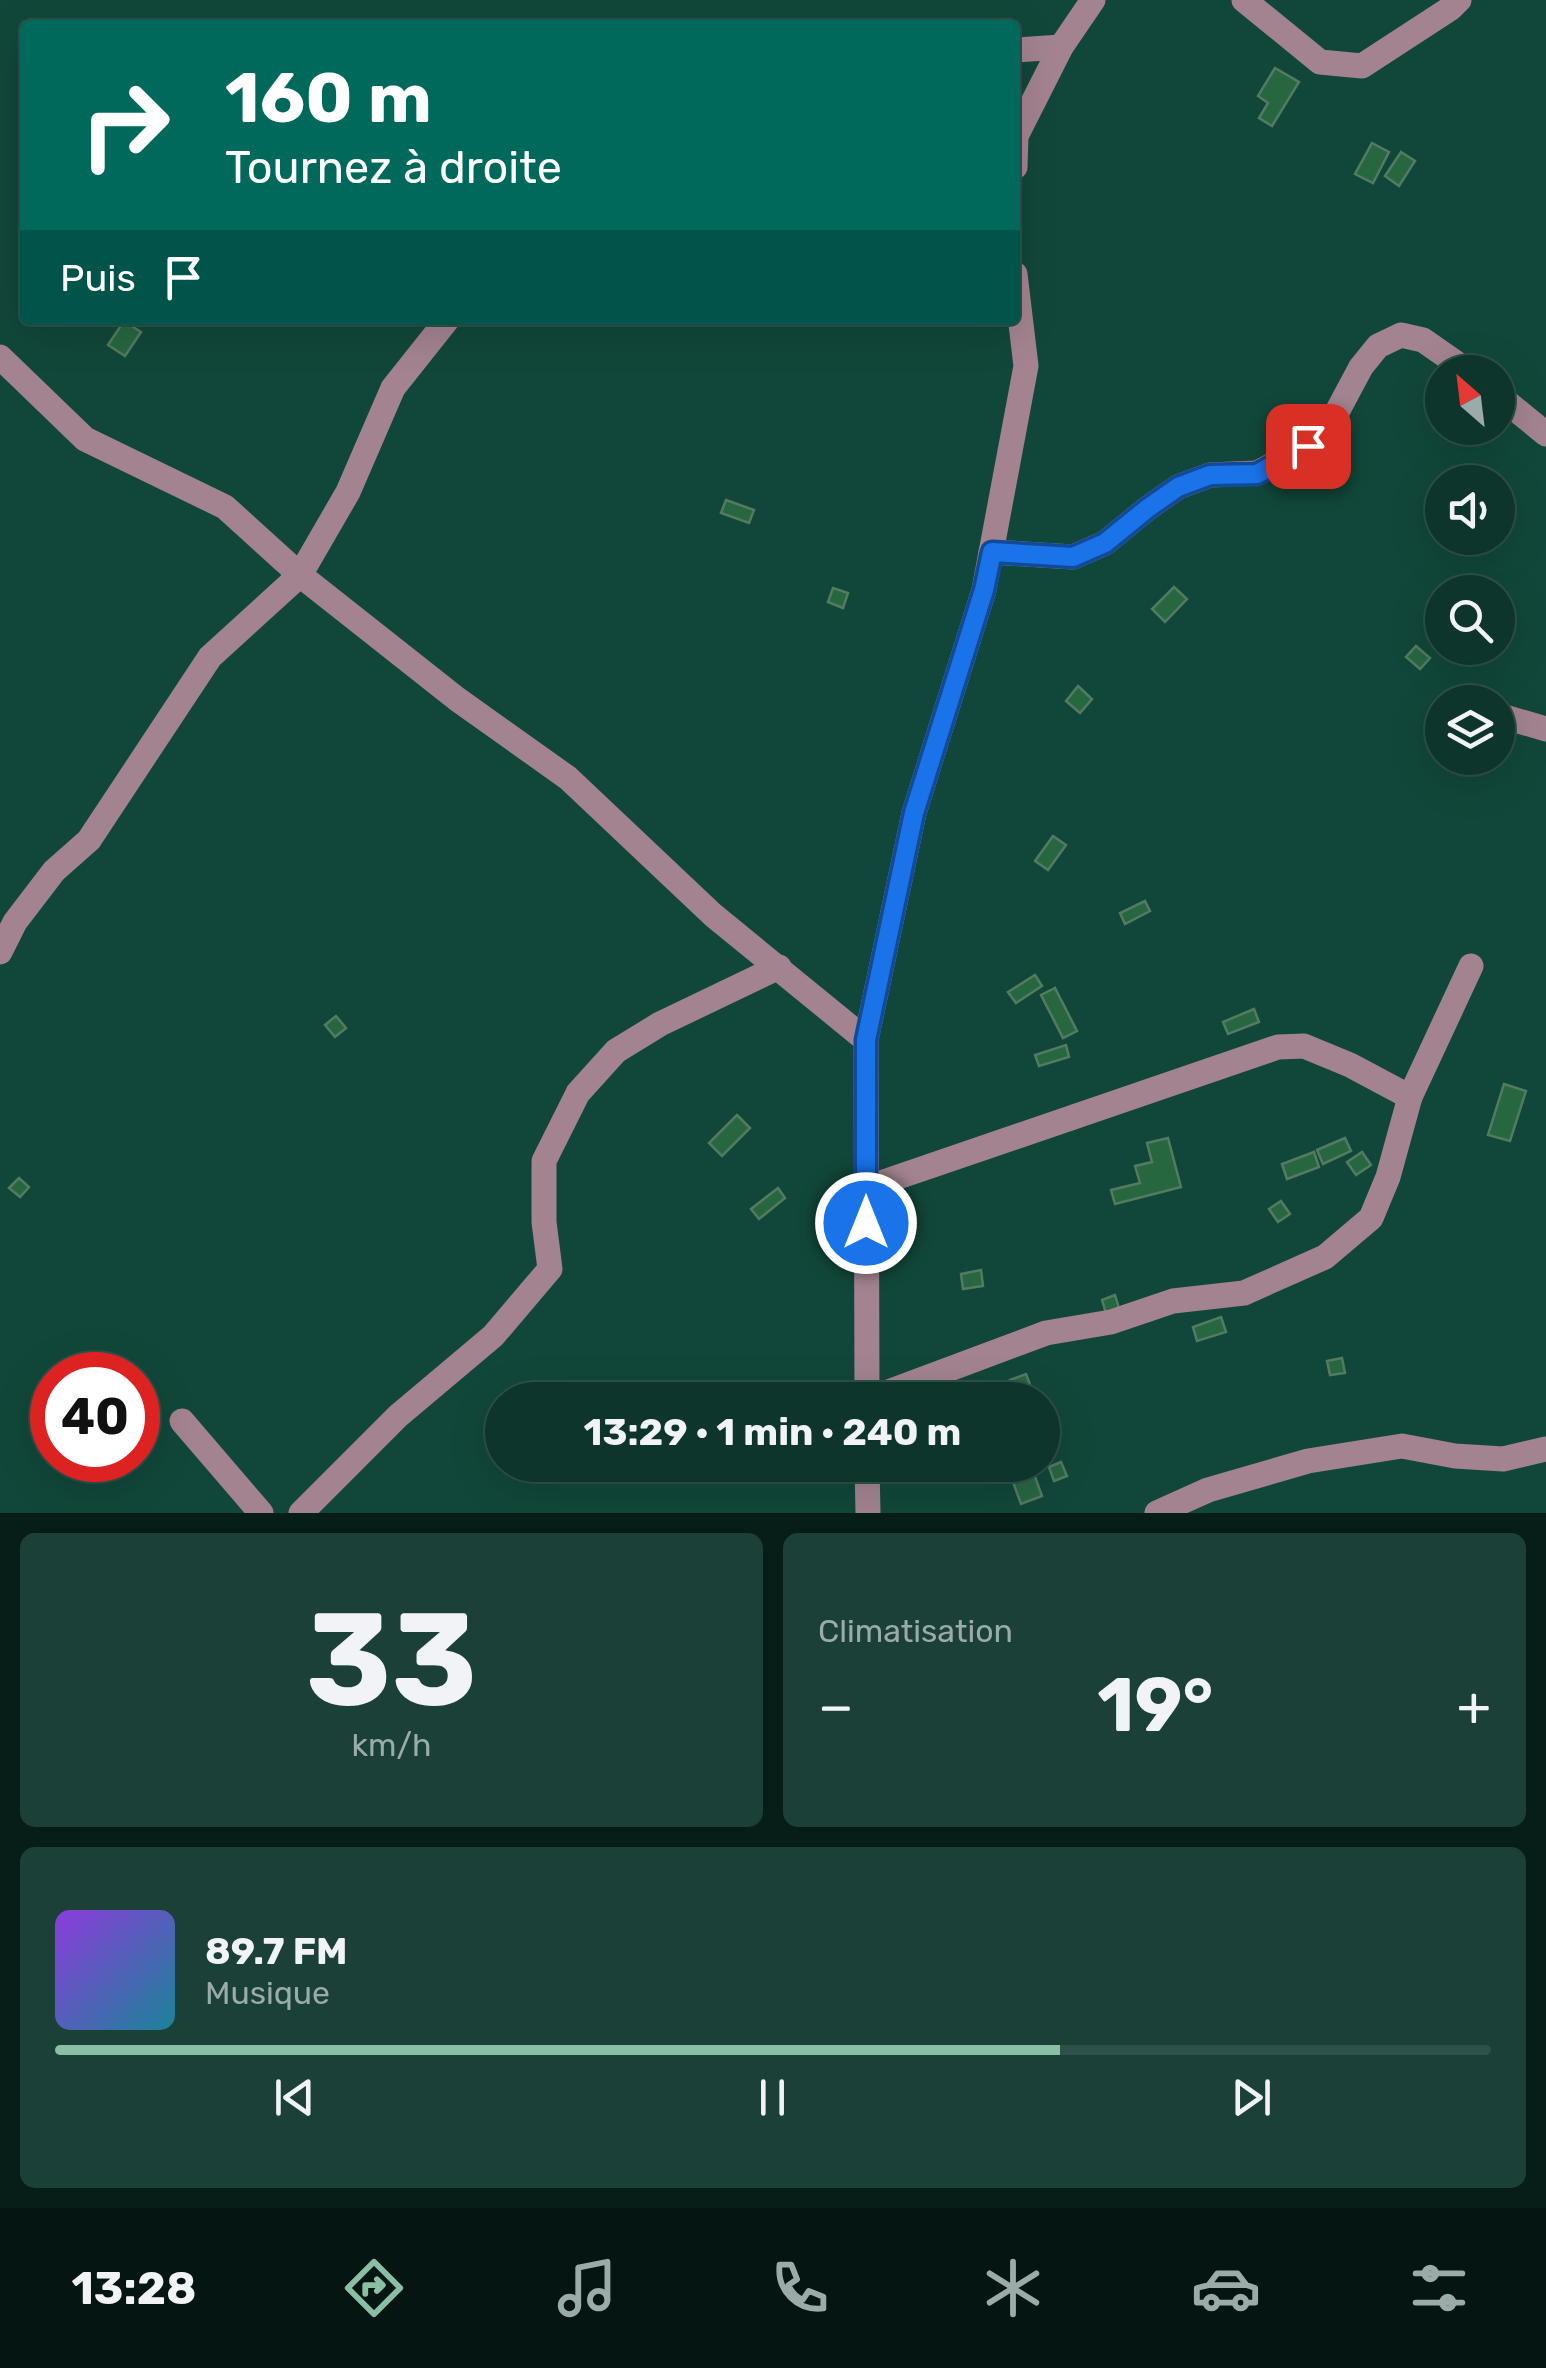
<!DOCTYPE html>
<html lang="fr">
<meta charset="utf-8">
<style>
body{margin:0;font-family:Rubik,sans-serif;background:#1b4038;color:#f1f3f6;height:100vh;display:flex;flex-direction:column;font-size:38px;white-space:nowrap}
*{box-sizing:border-box;margin:0}
p{font-size:32px;color:#9aaba9}
.icon{flex:none;width:55px;height:55px;fill:none;stroke:currentColor;stroke-width:2;stroke-linecap:round;stroke-linejoin:round}
.map{position:relative;height:1513px;overflow:hidden}
.drawer{display:flex;flex-direction:column;gap:20px;padding:20px;background:#071d18;flex:1}
.drawer>*{flex:none}
.hud{position:absolute;left:20px;top:20px;width:1000px;height:305px;border-radius:10px;box-shadow:0 10px 40px #0002,0 0 0 2px #2d5048;background:#00695c;color:#fff;overflow:hidden}
.needle{width:65px;rotate:332deg}
.fabs{position:absolute;left:1425px;top:355px;display:grid;gap:20px}
.fabs a{display:grid;place-items:center;width:90px;height:90px;border-radius:50%;background:#0d352c;box-shadow:0 10px 40px #0002,0 0 0 2px #2d5048;font-size:50px}
.speed{position:absolute;left:30px;top:1352px;display:flex;gap:20px;font-size:50px;font-weight:700;text-align:center}
.speed>*{display:grid;place-content:center;width:130px;height:130px;border-radius:50%;background:#0d352c;box-shadow:0 10px 40px #0002,0 0 0 2px #2d5048;line-height:1}
.speed .limit{border:15px solid #d22;background:#fff;color:#111}
.pin{position:absolute;display:grid;place-items:center;width:85px;height:85px;color:#fff;margin:-42px;border-radius:20px;box-shadow:0 5px 15px #0006}
.me{position:absolute;width:110px;margin:-55px;rotate:0deg;stroke-linejoin:round;filter:drop-shadow(0 0 8px #0008)}
.turn{display:flex;align-items:center;gap:35px;height:210px;padding:0 40px;font-size:45px}
.turn .icon{width:130px;height:130px;stroke-width:2.5}
.turn b{display:block;font-size:70px;line-height:85px}
.then{display:flex;align-items:center;height:95px;padding:0 40px;background:#0003;gap:20px;font-size:38px}
.big{font-size:75px;font-weight:700;line-height:1.1}
.drawer .card{flex:1;display:flex;flex-direction:column;justify-content:center;gap:15px;min-width:0;padding:0 35px;border-radius:15px;background:#1b4038}
.drawer .dial{align-items:center;gap:0}
.dial b{font-size:130px;line-height:1}
.song{display:flex;align-items:center;gap:30px}
.cover{width:120px;height:120px;border-radius:15px;background:linear-gradient(135deg,hsl(270 70% 55%),hsl(190 70% 35%))}
.played{height:10px;border-radius:5px;background:linear-gradient(90deg,#8abfa5 70%,#2d5048 70%)}
.keys{display:flex;justify-content:space-around;direction:ltr}
.heat{display:flex;justify-content:space-between;align-items:center;font-size:55px;direction:ltr}
.drawer .tiles{flex:1;display:grid;gap:20px;grid-template-columns:1fr 1fr}
.card:last-child{grid-column:span 2}
.trip{position:absolute;left:485px;top:1382px;width:575px;height:100px;border-radius:50px;background:#0d352c;box-shadow:0 10px 40px #0002,0 0 0 2px #2d5048;font-weight:700;line-height:100px;text-align:center}
.dock{display:flex;height:160px;justify-content:space-around;align-items:center;background:#051512;color:#9aaba9}
.dock .icon{width:70px;height:70px}
.dock .selected{color:#8abfa5}
.dock b{font-size:45px;color:#f1f3f6}
.map>svg:first-child{display:block}
.building{fill:#266740;stroke:#547a60;stroke-width:2.5}
.lines{fill:none;stroke-linecap:round;stroke-linejoin:round}
.minor{stroke:#a2838f;stroke-width:25}
.route-casing{stroke:#114b97;stroke-width:25}
.route{stroke:#1a73e8;stroke-width:18}
</style>
<div class="map">
<svg width="1546" height="1513" viewBox="0 0 1546 1513">
<rect width="100%" height="100%" fill="#11473a"/>
<g class="building">
<path d="M1275 68 1299 82 1272 126 1259 118 1268 103 1258 96Z"/>
<path d="M1372 143 1389 152 1373 183 1355 174Z"/>
<path d="M1401 152 1415 161 1399 186 1385 176Z"/>
<path d="M124 321 141 332 125 356 108 345Z"/>
<path d="M726 500 754 510 749 523 721 513Z"/>
<path d="M1174 587 1187 599 1165 622 1152 609Z"/>
<path d="M833 588 848 593 843 608 828 602Z"/>
<path d="M1416 646 1430 658 1420 669 1406 657Z"/>
<path d="M1078 686 1092 699 1080 713 1066 701Z"/>
<path d="M1442 747V758H1456L1445 767 1434 754Z"/>
<path d="M1053 836 1066 845 1048 870 1035 861Z"/>
<path d="M1145 901 1150 911 1125 924 1120 913Z"/>
<path d="M1035 975 1042 986 1016 1003 1008 992Z"/>
<path d="M1055 988 1077 1031 1063 1038 1041 995Z"/>
<path d="M1254 1009 1259 1022 1228 1034 1223 1022Z"/>
<path d="M336 1016 346 1028 335 1037 325 1025Z"/>
<path d="M1066 1045 1069 1057 1039 1066 1035 1055Z"/>
<path d="M1504 1084 1526 1091 1510 1141 1488 1135Z"/>
<path d="M737 1115 750 1128 722 1156 709 1143Z"/>
<path d="M1168 1138 1181 1187 1115 1204 1111 1190 1140 1183 1135 1166 1152 1162 1147 1143Z"/>
<path d="M1345 1138 1351 1151 1323 1164 1317 1150Z"/>
<path d="M1314 1152 1319 1167 1287 1179 1282 1164Z"/>
<path d="M1362 1152 1371 1165 1356 1175 1347 1162Z"/>
<path d="M19 1178 29 1187 20 1197 9 1188Z"/>
<path d="M778 1188 785 1198 759 1219 751 1209Z"/>
<path d="M1281 1201 1290 1214 1278 1222 1269 1209Z"/>
<path d="M981 1270 983 1286 963 1289 961 1274Z"/>
<path d="M1115 1295 1119 1308 1106 1313 1102 1300Z"/>
<path d="M1221 1317 1226 1332 1197 1341 1193 1327Z"/>
<path d="M1342 1358 1345 1373 1330 1375 1327 1361Z"/>
<path d="M1026 1374 1032 1390 1016 1396 1010 1380Z"/>
<path d="M1061 1462 1067 1476 1054 1481 1049 1467Z"/>
<path d="M1034 1474 1042 1496 1021 1504 1013 1482Z"/>
</g>
<g class="lines">
<g class="minor">
<path d="M1244 0 1320 62 1362 66 1451 8 1459 0"/>
<path d="M1015 50 1061 47"/>
<path d="M1015 167 1016 136 1061 47 1093 0"/>
<path d="M1015 274 1026 366 984 590 914 813 866 1040 867 1400 1046 1333 1111 1322 1173 1301 1244 1293 1325 1257 1371 1218 1388 1177 1410 1097 1471 966"/>
<path d="M0 357 85 439 225 507 300 575 457 699 568 778 713 915 866 1040"/>
<path d="M1498 395 1546 434"/>
<path d="M991 552 1073 557 1105 543 1148 508 1178 487 1210 475 1257 473 1308 446 1337 412 1361 367 1378 346 1401 335 1423 340 1469 372"/>
<path d="M1498 715 1546 729"/>
<path d="M0 952 15 922 54 871 89 840 210 657 300 575 348 492 393 388 447 320"/>
<path d="M866 1188 1278 1047 1304 1046 1350 1065 1410 1097"/>
<path d="M182 1421 261 1513"/>
<path d="M867 1465 868 1513"/>
<path d="M301 1513 398 1416 493 1336 550 1269 544 1222V1161L578 1093 616 1051 660 1024 779 967"/>
<path d="M1157 1513 1208 1490 1308 1461 1402 1446 1455 1456 1503 1459 1546 1449"/>
</g>
</g>
<g class="lines">
<g class="route-casing">
<path id="route" d="M866 1223V1040L914 813 984 590 992 552 1073 557 1105 543 1148 508 1178 487 1210 475 1257 474 1308 446"/>
</g>
<use href="#route" class="route"/>
</g>
</svg>
<div class="fabs">
<a><svg class="needle" viewBox="-14 -14 28 28"><path d="M0-13l5 13h-10z" fill="#e53935"/><path d="M0 13l5-13h-10z" fill="#9aaba9"/></svg></a>
<a><svg class="icon" aria-label="sound" viewBox="0 0 24 24"><path d="M4 9h4l5-4v14l-5-4H4zM17 9q2 3 0 6"/></svg></a>
<a><svg class="icon" aria-label="search" viewBox="0 0 24 24"><circle cx="10" cy="10" r="6"/><path d="M15 15l6 6"/></svg></a>
<a><svg class="icon" aria-label="layers" viewBox="0 0 24 24"><path d="M12 4l9 5-9 5-9-5zM3 14l9 5 9-5"/></svg></a>
</div>
<div class="speed"><div class="limit">40</div></div>
<div class="pin" style="left:1308px;top:446px;background:#d93025"><svg class="icon" aria-label="arrive" viewBox="0 0 24 24"><path d="M6 21V4h12l-3 4 3 4H6"/></svg></div>
<svg class="me" style="left:866px;top:1223px" viewBox="-20 -20 40 40"><circle r="17" fill="#1a73e8" stroke="#fff" stroke-width="3"/><path d="M0-11L8 9 0 5-8 9z" fill="#fff"/></svg>
<div class="trip">13:29 · 1 min · 240 m</div>
<div class="hud">
<div class="turn"><svg class="icon" aria-label="right" viewBox="0 0 24 24"><path d="M7 20v-9h11M14 6l5 5-5 5"/></svg><div><b>160 m</b>Tournez à droite</div></div>
<div class="then">Puis<svg class="icon" aria-label="arrive" viewBox="0 0 24 24"><path d="M6 21V4h12l-3 4 3 4H6"/></svg></div>
</div>
</div>
<section class="drawer">
<div class="tiles">
<div class="card dial"><b>33</b><p>km/h</p></div>
<div class="card"><p>Climatisation</p>
<div class="heat"><a>−</a><b class="big">19°</b><a>+</a></div>
</div>
<div class="card">
<div class="song"><i class="cover"></i><div><b>89.7 FM</b><p>Musique</p></div></div>
<div class="played"></div>
<div class="keys"><svg class="icon" aria-label="previous" viewBox="0 0 24 24"><path d="M18 5L8 12l10 7zM5 5v14"/></svg><svg class="icon" aria-label="pause" viewBox="0 0 24 24"><path d="M8 5v14M16 5v14"/></svg><svg class="icon" aria-label="next" viewBox="0 0 24 24"><path d="M6 5l10 7-10 7zM19 5v14"/></svg></div>
</div>
</div>
</section>
<nav class="dock">
<b>13:28</b>
<svg class="icon selected" aria-label="directions" viewBox="0 0 24 24"><path d="M12 3l9 9-9 9-9-9zM9 14v-3h6M13 9l2 2-2 2"/></svg>
<svg class="icon" aria-label="music" viewBox="0 0 24 24"><path d="M9 18V5l10-2v13"/><circle cx="6" cy="18" r="3"/><circle cx="16" cy="16" r="3"/></svg>
<svg class="icon" aria-label="phone" viewBox="0 0 24 24"><path d="M5 4h4l2 5-3 2q2 4 5 5l2-3 5 2v4C11 20 4 13 5 4z"/></svg>
<svg class="icon" aria-label="climate" viewBox="0 0 24 24"><path d="M12 3v18M4 7l16 10M4 17L20 7"/></svg>
<svg class="icon" aria-label="car" viewBox="0 0 24 24"><path d="M5 17H2v-5l4-1 3-4h7l3 4 3 1v5h-3M9 17h6M6 11h13"/><circle cx="7" cy="17" r="2"/><circle cx="17" cy="17" r="2"/></svg>
<svg class="icon" aria-label="filters" viewBox="0 0 24 24"><path d="M4 7h16M4 17h16"/><circle cx="9" cy="7" r="2"/><circle cx="15" cy="17" r="2"/></svg>
</nav>
